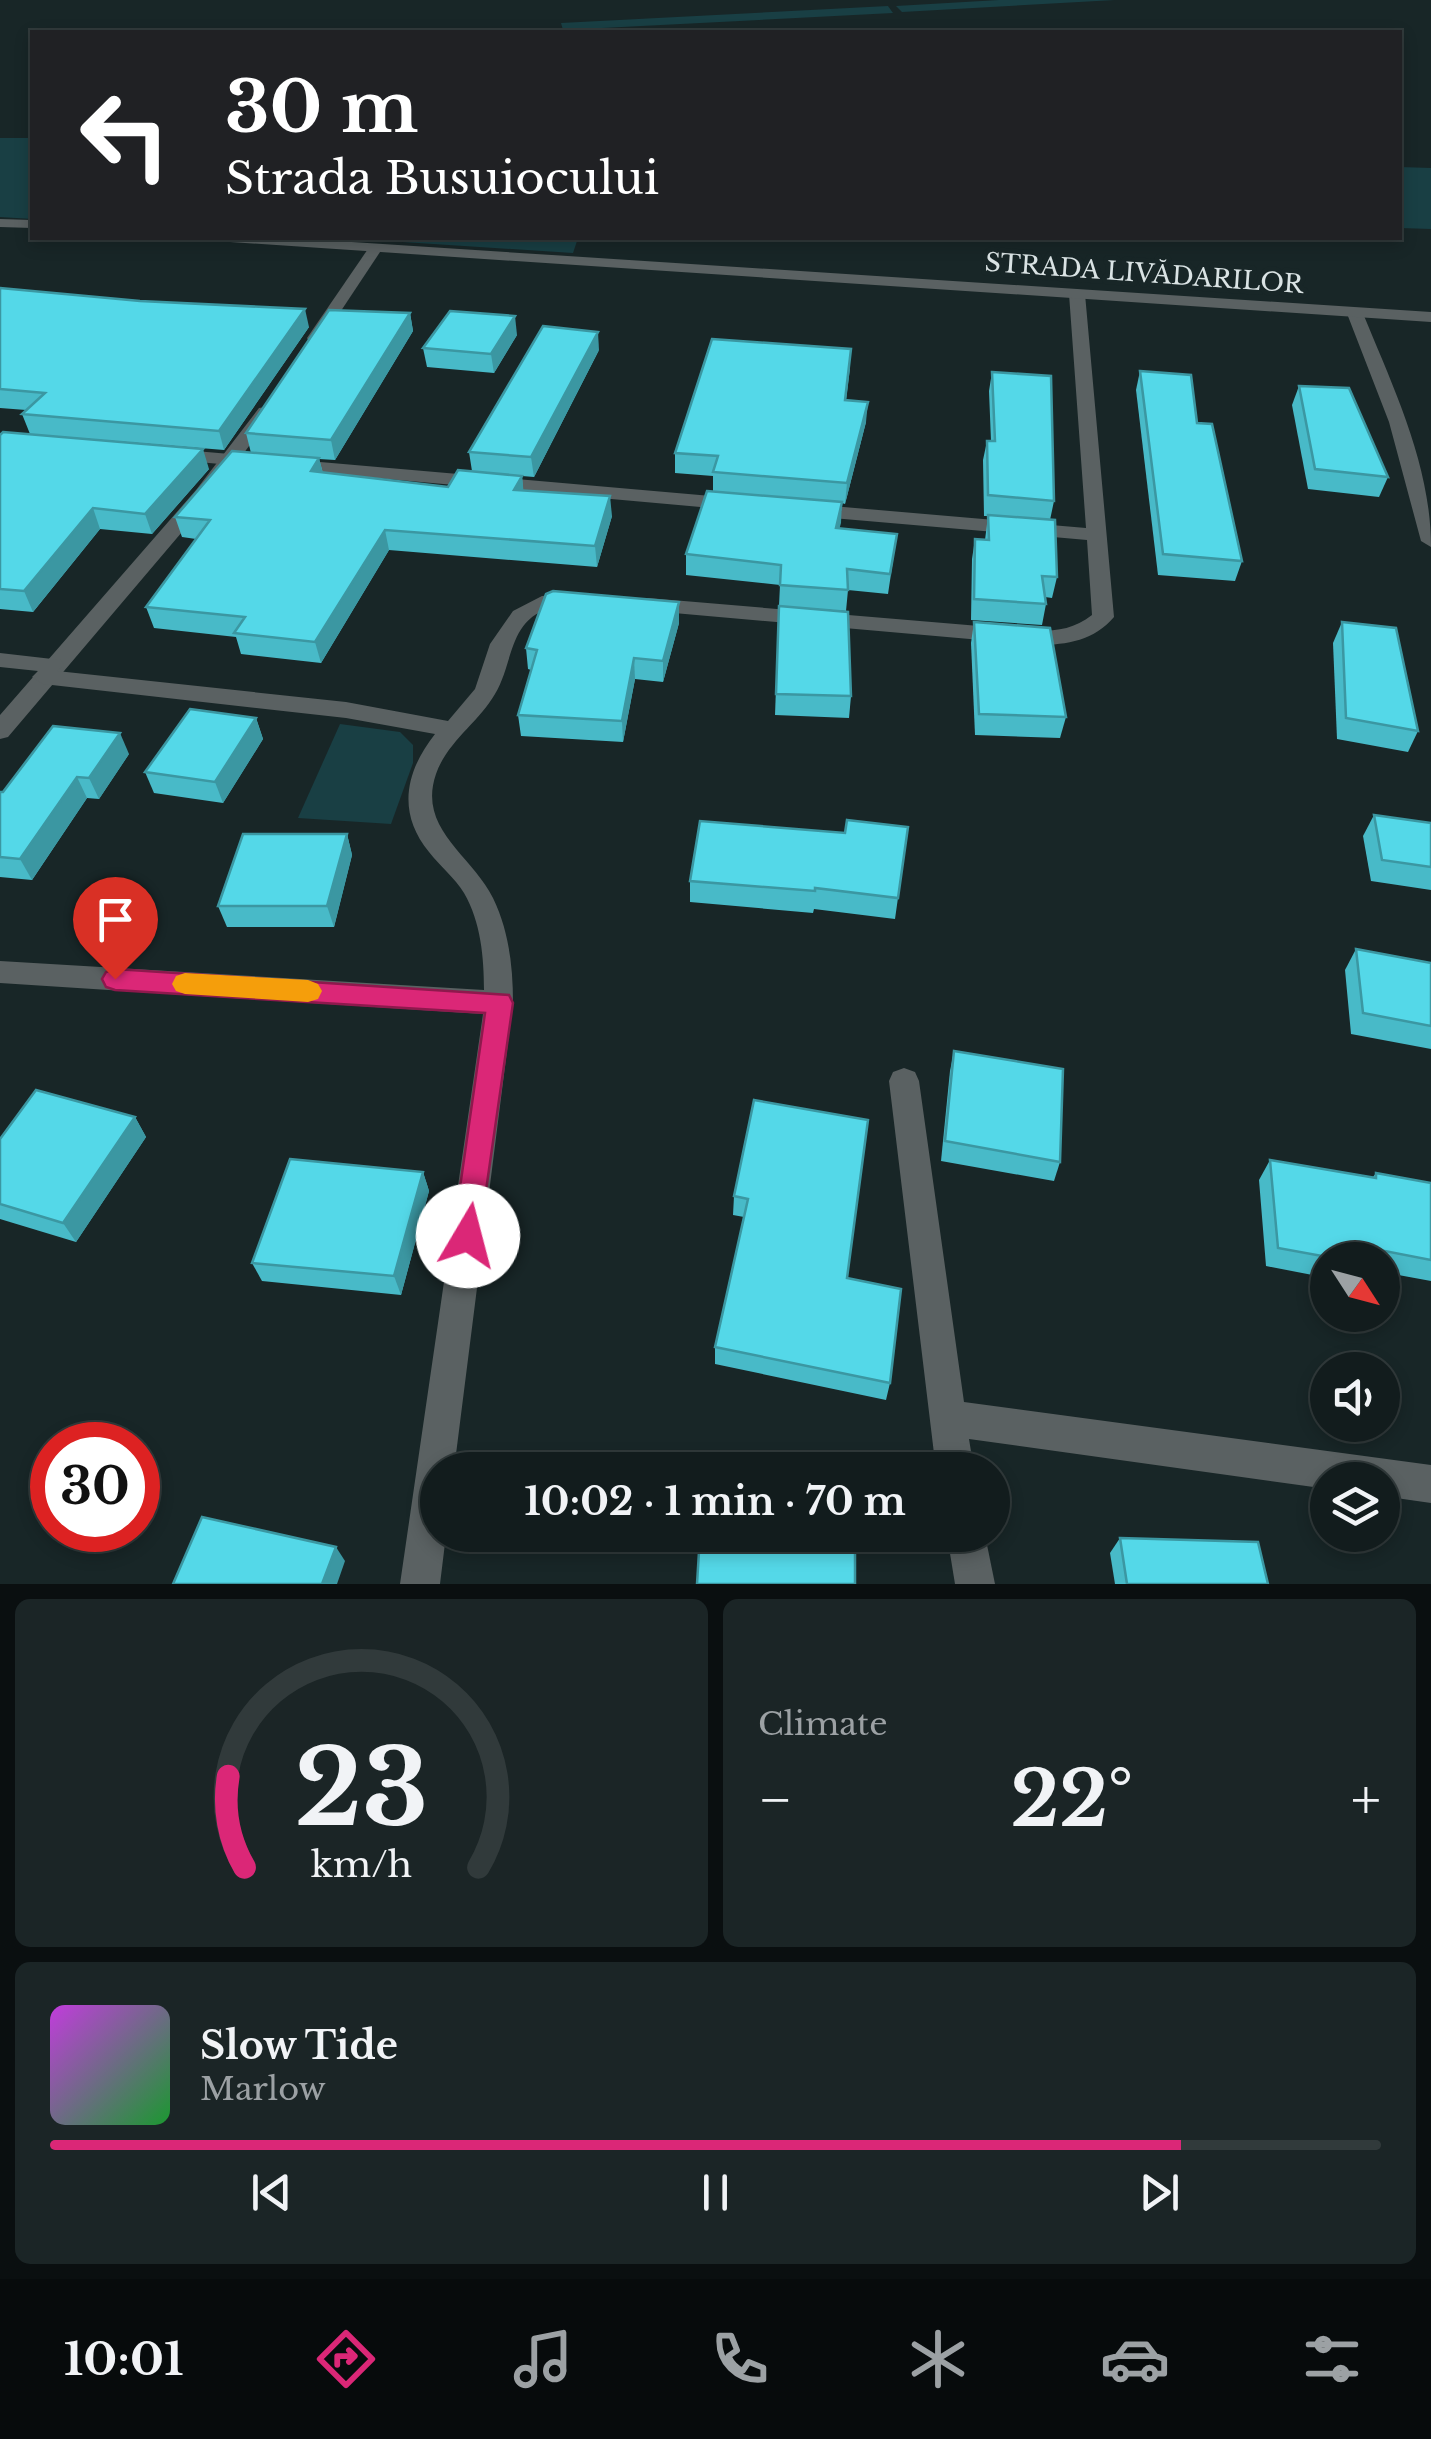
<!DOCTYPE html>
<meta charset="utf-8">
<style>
body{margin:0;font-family:"Libre Baskerville",serif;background:#1b2526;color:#f1f3f6;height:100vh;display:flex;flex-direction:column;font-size:38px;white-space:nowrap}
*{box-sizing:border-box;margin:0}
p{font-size:32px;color:#9ca1a4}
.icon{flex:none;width:55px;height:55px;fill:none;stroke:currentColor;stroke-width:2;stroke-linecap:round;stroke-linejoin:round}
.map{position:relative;height:1584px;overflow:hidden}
.panel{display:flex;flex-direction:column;gap:15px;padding:15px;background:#0a0f10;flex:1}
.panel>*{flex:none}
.top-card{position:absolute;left:30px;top:30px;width:1372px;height:210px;border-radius:0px;box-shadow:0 5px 15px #0003,0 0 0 2px #313a3b;background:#202124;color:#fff;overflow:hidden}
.needle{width:65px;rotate:126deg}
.buttons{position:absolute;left:1310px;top:1242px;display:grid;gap:20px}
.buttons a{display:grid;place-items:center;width:90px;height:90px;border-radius:50%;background:#121c1d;box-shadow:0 5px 15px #0003,0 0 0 2px #313a3b;font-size:50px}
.speed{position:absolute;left:30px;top:1422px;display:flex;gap:20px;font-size:50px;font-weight:700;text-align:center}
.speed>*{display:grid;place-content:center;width:130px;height:130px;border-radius:50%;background:#121c1d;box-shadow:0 5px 15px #0003,0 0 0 2px #313a3b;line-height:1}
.speed .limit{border:15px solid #d22;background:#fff;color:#111}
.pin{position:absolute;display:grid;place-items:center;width:85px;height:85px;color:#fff;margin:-102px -42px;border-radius:50% 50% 50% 0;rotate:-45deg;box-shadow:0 0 10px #0007}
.pin .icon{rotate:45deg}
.me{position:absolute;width:110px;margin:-55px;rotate:8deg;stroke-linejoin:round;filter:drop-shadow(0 0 8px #0008)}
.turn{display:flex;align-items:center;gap:35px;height:210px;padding:0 30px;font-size:45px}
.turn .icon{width:130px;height:130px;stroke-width:2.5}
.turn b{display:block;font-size:70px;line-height:85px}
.big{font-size:75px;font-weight:800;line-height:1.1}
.panel .tile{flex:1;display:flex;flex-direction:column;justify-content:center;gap:15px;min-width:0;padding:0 35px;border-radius:15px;background:#1b2526}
.panel .dial{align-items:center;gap:0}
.dial svg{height:260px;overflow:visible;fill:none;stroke:#313a3b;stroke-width:7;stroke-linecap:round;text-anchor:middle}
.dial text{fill:#f1f3f6;stroke:none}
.song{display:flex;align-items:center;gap:30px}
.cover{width:120px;height:120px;border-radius:15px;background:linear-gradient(135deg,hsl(290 70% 55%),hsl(130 70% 35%))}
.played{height:10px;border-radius:5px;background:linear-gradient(90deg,#db2777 85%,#313a3b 85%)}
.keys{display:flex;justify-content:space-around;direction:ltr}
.heat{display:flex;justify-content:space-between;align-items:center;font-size:55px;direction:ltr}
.panel .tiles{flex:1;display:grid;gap:15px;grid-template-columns:1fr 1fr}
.tile:last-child{grid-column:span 2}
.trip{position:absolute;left:420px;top:1452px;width:590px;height:100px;border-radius:50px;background:#121c1d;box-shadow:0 5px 15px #0003,0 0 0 2px #313a3b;font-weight:800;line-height:100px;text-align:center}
.menu{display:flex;height:160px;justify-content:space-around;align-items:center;background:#070b0c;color:#9ca1a4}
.menu .icon{width:70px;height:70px}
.menu .active{color:#db2777}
.menu b{font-size:45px;color:#f1f3f6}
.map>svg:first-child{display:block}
.green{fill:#193f44}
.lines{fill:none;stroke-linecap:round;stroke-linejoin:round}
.service{fill:#5a6162;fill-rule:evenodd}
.minor{fill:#5a6162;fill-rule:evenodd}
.tertiary{fill:#5a6162;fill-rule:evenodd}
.wall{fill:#48bac8}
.shaded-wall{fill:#3b97a2}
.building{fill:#54d8e8;stroke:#3b97a2;stroke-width:2.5}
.route{fill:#db2777;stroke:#8e194d;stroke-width:2.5}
.slow{fill:#f59e0b}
.labels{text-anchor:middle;stroke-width:10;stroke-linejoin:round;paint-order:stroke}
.far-street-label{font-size:25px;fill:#dae3e4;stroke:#182627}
</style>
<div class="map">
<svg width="1431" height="1584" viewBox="0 0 1431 1584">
<rect width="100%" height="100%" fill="#182627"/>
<g class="green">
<path d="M999 0H1115L902 12 896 6Z"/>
<path d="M888 6 893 13 563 30 561 23Z"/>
<path d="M0 138H32V219L0 217Z"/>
<path d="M1400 167 1431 168V229L1400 228Z"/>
<path d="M341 238H578L573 253Z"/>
<path d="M340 724 400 732 413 745V763L391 824 298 818Z"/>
</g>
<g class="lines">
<g class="service">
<path d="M375 245 382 249 323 338 309 342 307 338 370 246Z"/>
<path d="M265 407 274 412 210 499 8 737 0 739V715L196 490 259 408Z"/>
</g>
<g class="minor">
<path d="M1077 289 1085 294 1114 617C1095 640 1067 645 1038 645L640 610 637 605 648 598 1038 631C1059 631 1075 628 1092 615L1087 540 809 516 799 510 809 504 1086 528 1069 294Z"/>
<path d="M1348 308 1362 311C1393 387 1431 464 1431 547L1421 541 1389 422 1346 311Z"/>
<path d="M172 449 734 498 744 504 734 510 165 459 163 455Z"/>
<path d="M573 593 584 599 581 604C571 606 560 604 550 608 508 621 514 662 495 694 479 722 447 742 436 774 417 829 472 855 493 898 509 931 513 967 513 1003L454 1470H438V1535H446L440 1584H400L483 1014 0 983V961L484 990C484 958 481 922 464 893 455 878 440 866 429 852 397 813 405 772 435 734L346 718 43 684 32 677 38 671 0 667V653L61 660 64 665 57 671 346 702 448 721 475 689 490 644 513 611 542 596Z"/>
<path d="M904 1068 915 1072 919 1081 964 1402 1431 1465V1503L1382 1496V1480H1328V1489L969 1439 974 1470H936L889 1081 893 1072Z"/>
<path d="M947 1535H985L995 1584H955Z"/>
</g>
<g class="tertiary">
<path d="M0 219 32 220V228L0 227Z"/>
<path d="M223 238H290L1431 312V322L230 242Z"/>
</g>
</g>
<g class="wall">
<path d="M0 288 309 327 224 450 30 434 22 414 26 410 0 408Z"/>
<path d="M410 313 413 331 335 460 319 459 323 473 448 487 472 471 469 452 599 350 534 477 522 476 523 491 612 516 597 567 389 550 321 663 241 654 236 637 154 628 146 607 196 539 182 537 175 517 251 453 246 433Z"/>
<path d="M517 335 494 373 427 367 423 348Z"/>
<path d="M850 368 846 400 866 422 845 504 842 503 839 528 894 554 888 594 848 590 846 611 779 606 780 585 686 575V554L713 492V476L675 473V453Z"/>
<path d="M1140 371 1197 423 1242 561 1235 581 1158 575 1136 390Z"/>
<path d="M992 372 1054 501 1050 520 1057 577 1052 598 1045 597 1046 604 1042 625 971 620 972 559 975 539 985 540 988 516H984L983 460 987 441H991L989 391Z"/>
<path d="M1299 386 1388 477 1379 497 1308 489 1292 405Z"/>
<path d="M0 435 209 469 152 534 100 529 33 612 0 609Z"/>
<path d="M779 606 851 696 849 718 775 715Z"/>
<path d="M974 622 1066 717 1060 738 975 735 971 643Z"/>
<path d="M1342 622 1418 731 1408 752 1337 739 1333 643Z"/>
<path d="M679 623 663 682 635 679 623 742 521 736 518 715 531 670 528 669 526 648Z"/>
<path d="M256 718 263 739 223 803 154 793 145 772Z"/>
<path d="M129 754 99 799 87 798 32 880 0 877V792Z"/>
<path d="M1374 815 1431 823V890L1371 881 1363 836Z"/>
<path d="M908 827 895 919 814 909 813 913 690 902V881L845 833Z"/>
<path d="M347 834 352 855 334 927H227L218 906Z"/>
<path d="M1356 949 1431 963V1049L1351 1034 1345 970Z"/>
<path d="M954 1051 1060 1162 1054 1181 941 1161 950 1071Z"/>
<path d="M754 1100 847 1278 890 1383 886 1400 715 1364V1347L744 1217 733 1215 734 1196Z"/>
<path d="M135 1117 146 1137 76 1242 0 1219V1139Z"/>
<path d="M1270 1160 1373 1177 1376 1173 1431 1183V1281L1382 1272V1260H1328V1278L1266 1266 1259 1180Z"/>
<path d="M423 1172 429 1191 401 1295 262 1281 252 1263Z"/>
<path d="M1120 1538 1268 1584H1115L1110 1553Z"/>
</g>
<g class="shaded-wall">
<path d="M305 309 309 327 224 450 219 431Z"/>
<path d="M410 313 413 331 335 460 331 440Z"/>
<path d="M515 316 517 335 494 373 491 354Z"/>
<path d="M598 332 599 350 534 477 531 457Z"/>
<path d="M868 402 866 422 845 504 847 483Z"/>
<path d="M203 449 209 469 152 534 145 514Z"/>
<path d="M319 458 324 478 311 471Z"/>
<path d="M522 476 524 496 514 490Z"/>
<path d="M610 496 612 516 597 567 595 546Z"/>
<path d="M842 502 841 523 834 548 836 528Z"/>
<path d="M93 508 100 529 33 612 24 591Z"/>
<path d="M385 530 389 550 321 663 315 642Z"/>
<path d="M679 602V623L663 682V661Z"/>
<path d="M634 658 635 679 623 742 622 721Z"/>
<path d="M256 718 263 739 223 803 215 782Z"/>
<path d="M120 733 129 754 99 799 89 778Z"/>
<path d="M77 777 87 798 32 880 20 859Z"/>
<path d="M347 834 352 855 334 927 327 906Z"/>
<path d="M135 1117 146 1137 76 1242 63 1223Z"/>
<path d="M423 1172 429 1191 401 1295 394 1276Z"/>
<path d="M336 1547 345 1561 337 1584H322Z"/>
</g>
<g class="building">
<path d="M0 288 140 301 305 309 219 431 22 414 45 393 0 389Z"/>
<path d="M329 310 410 313 331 440 246 433Z"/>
<path d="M450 311 515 316 491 354 423 348Z"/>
<path d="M543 326 598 332 531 457 469 452Z"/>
<path d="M712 339 851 349 845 400 868 402 847 483 713 472 718 456 675 453Z"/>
<path d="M1140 371 1191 375 1197 423 1212 424 1242 561 1163 554Z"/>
<path d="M992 372 1051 376 1054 501 988 495 987 441H995Z"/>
<path d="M1299 386 1349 388 1388 477 1315 469Z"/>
<path d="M3 432 203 449 145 514 93 508 24 591 0 589V435Z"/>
<path d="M232 451 319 458 311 471 448 487 458 470 522 476 514 490 610 496 595 546 385 530 315 642 234 633 245 617 146 607 210 520 175 517Z"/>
<path d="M707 491 842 502 836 528 897 534 890 574 847 569 848 590 780 585 781 565 686 554Z"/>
<path d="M988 515 1055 520 1057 577 1042 576 1046 604 974 599 975 539 989 540Z"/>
<path d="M553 591 679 602 663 661 634 658 622 721 518 715 537 650 526 648 546 594Z"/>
<path d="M779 606 848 612 851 696 776 694Z"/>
<path d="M974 622 1050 628 1066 717 979 714Z"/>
<path d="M1342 622 1396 628 1418 731 1346 718Z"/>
<path d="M190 709 256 718 215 782 145 772Z"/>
<path d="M53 726 120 733 89 778 77 777 20 859 0 857V792H3Z"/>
<path d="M1374 815 1431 823V867L1382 860Z"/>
<path d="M847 820 908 827 898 898 815 888V891L690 881 700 821 845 833Z"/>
<path d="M243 834H347L327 906H218Z"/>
<path d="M1356 949 1431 963V1026L1363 1013Z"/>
<path d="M954 1051 1063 1069 1060 1162 945 1141Z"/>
<path d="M36 1090 135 1117 63 1223 0 1204V1139Z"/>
<path d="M754 1100 868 1120 847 1278 901 1289 890 1383 715 1347 748 1199 734 1196Z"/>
<path d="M290 1159 423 1172 394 1276 252 1263Z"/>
<path d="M1270 1160 1376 1178V1173L1431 1183V1260L1349 1244 1352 1260H1344L1278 1248Z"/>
<path d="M202 1517 336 1547 322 1584H173Z"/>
<path d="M700 1535H855V1584H697Z"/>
<path d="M1120 1538 1258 1542 1268 1584H1127Z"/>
</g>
<path class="route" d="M115 969 509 995 513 1003 478 1246 468 1250 457 1246 453 1236 485 1013 115 990 106 987 102 979 106 972Z"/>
<path class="slow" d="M185 973 308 980 318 984 322 991 318 999 308 1002 185 994 176 991 172 984 176 976Z"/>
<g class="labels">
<g class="far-street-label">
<text transform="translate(1144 273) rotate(4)" y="9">STRADA LIVĂDARILOR</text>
</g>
</g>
</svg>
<div class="buttons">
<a><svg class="needle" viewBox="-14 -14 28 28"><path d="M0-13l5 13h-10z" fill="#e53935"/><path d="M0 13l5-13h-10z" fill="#9ca1a4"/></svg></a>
<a><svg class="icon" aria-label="sound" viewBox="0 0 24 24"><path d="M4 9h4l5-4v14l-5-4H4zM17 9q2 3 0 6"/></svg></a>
<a><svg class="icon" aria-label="layers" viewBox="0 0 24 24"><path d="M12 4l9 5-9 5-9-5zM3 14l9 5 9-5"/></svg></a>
</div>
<div class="speed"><div class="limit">30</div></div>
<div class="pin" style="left:115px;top:979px;background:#d93025"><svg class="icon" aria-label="arrive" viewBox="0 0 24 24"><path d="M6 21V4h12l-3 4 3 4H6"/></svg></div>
<svg class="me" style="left:468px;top:1236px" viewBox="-20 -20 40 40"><circle r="19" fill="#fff"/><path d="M0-13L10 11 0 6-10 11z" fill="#db2777"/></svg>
<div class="trip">10:02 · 1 min · 70 m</div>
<div class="top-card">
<div class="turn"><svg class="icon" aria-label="left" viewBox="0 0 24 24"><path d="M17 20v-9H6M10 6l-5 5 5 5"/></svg><div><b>30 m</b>Strada Busuiocului</div></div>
</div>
</div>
<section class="panel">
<div class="tiles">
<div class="tile dial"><svg viewBox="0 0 100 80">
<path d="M14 69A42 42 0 1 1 86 69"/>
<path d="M14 69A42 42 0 0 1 9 41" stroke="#db2777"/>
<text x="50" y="56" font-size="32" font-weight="700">23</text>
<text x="50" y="72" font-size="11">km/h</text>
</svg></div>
<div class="tile"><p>Climate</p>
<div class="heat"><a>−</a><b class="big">22°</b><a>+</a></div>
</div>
<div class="tile">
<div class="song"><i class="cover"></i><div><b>Slow Tide</b><p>Marlow</p></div></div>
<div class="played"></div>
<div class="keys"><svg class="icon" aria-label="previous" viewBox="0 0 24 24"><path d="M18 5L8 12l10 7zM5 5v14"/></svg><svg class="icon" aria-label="pause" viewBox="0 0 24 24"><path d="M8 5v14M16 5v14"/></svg><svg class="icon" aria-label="next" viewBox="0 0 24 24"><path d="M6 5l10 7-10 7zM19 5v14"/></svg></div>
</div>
</div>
</section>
<nav class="menu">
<b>10:01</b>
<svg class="icon active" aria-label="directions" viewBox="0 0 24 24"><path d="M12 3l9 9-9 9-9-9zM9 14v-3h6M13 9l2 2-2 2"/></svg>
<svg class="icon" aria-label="music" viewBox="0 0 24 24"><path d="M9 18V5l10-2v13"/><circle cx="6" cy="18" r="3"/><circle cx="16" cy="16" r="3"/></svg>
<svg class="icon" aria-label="phone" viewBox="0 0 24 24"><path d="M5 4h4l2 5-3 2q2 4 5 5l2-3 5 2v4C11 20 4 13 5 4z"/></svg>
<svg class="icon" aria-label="climate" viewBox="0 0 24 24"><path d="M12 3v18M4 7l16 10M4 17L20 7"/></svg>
<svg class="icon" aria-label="car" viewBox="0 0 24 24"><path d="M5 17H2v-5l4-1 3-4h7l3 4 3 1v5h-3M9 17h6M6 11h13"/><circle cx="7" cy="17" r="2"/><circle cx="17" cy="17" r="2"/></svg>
<svg class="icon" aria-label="filters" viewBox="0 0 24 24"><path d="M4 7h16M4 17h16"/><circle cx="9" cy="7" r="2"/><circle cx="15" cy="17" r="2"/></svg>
</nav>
